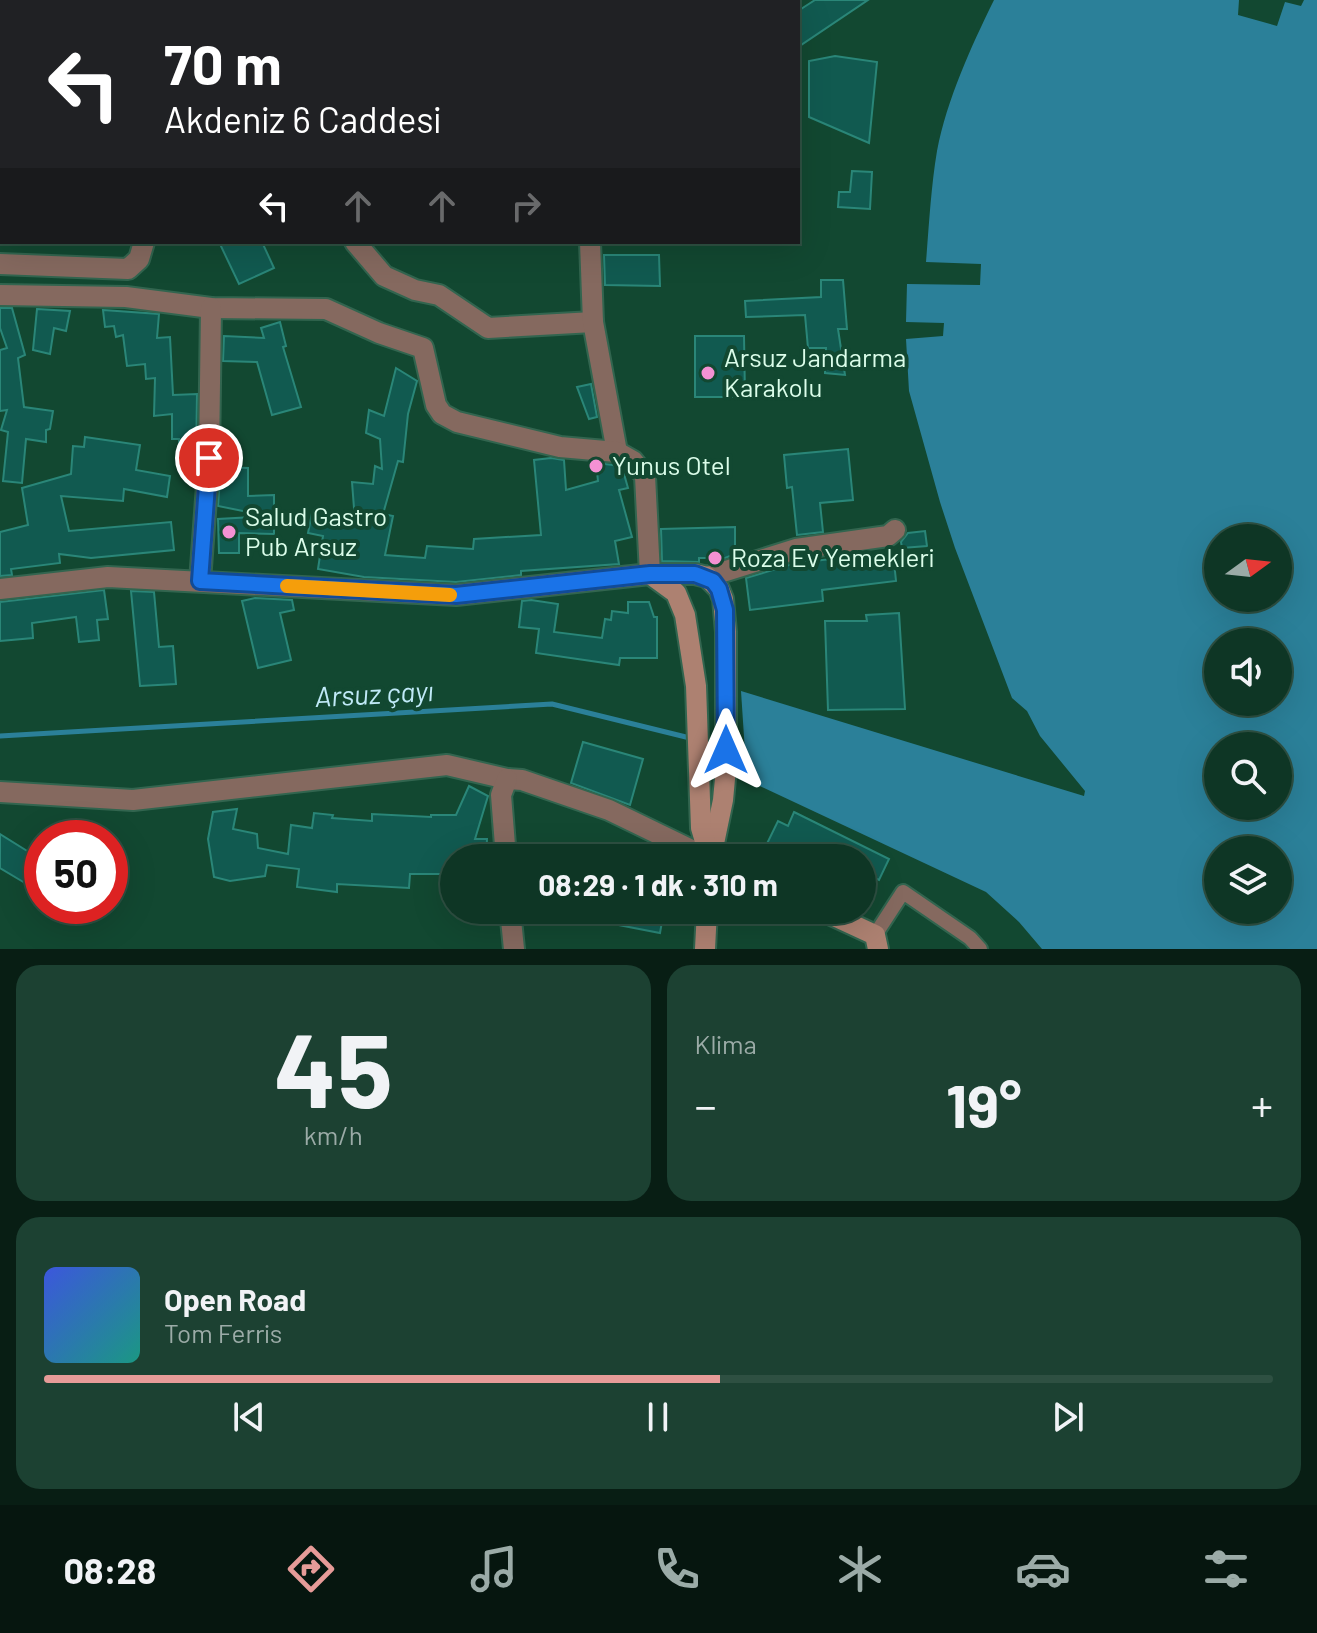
<!DOCTYPE html>
<html lang="tr">
<meta charset="utf-8">
<style>
body{margin:0;font-family:Barlow,sans-serif;background:#1c4132;color:#f1f3f6;height:100vh;display:flex;flex-direction:column;font-size:30px;white-space:nowrap}
*{box-sizing:border-box;margin:0}
p{font-size:26px;color:#9baba7}
.icon{flex:none;width:44px;height:44px;fill:none;stroke:currentColor;stroke-width:2;stroke-linecap:round;stroke-linejoin:round}
.map{position:relative;height:949px;overflow:hidden}
.side{display:flex;flex-direction:column;gap:16px;padding:16px;background:#081e14;flex:1}
.side>*{flex:none}
.hud{position:absolute;left:0px;top:0px;width:800px;height:244px;box-shadow:0 8px 32px #0002,0 0 0 2px #2e5042;background:#202124;color:#fff;overflow:hidden}
.needle{width:52px;rotate:75deg}
.fabs{position:absolute;left:1204px;top:524px;display:grid;gap:16px}
.fabs a{display:grid;place-items:center;width:88px;height:88px;border-radius:50%;background:#0e3625;box-shadow:0 8px 32px #0002,0 0 0 2px #2e5042;font-size:40px}
.speed{position:absolute;left:24px;top:820px;display:flex;gap:16px;font-size:40px;font-weight:700;text-align:center}
.speed>*{display:grid;place-content:center;width:104px;height:104px;border-radius:50%;background:#0e3625;box-shadow:0 8px 32px #0002,0 0 0 2px #2e5042;line-height:1}
.speed .limit{border:12px solid #d22;background:#fff;color:#111}
.pin{position:absolute;display:grid;place-items:center;width:68px;height:68px;color:#fff;margin:-34px;border:4px solid #fff;border-radius:50%;box-shadow:0 2px 8px #0007}
.me{position:absolute;width:88px;margin:-44px;rotate:0deg;stroke-linejoin:round;filter:drop-shadow(0 0 6px #0008)}
.turn{display:flex;align-items:center;gap:28px;height:168px;padding:0 32px;font-size:36px}
.turn .icon{width:104px;height:104px;stroke-width:2.5}
.turn b{display:block;font-size:56px;line-height:68px}
.lanes{display:flex;align-items:center;height:76px;padding:0 32px;background:#0003;justify-content:center;gap:40px;direction:ltr}
.lanes .off{opacity:.35}
.big{font-size:60px;font-weight:700;line-height:1.1}
.side .tile{flex:1;display:flex;flex-direction:column;justify-content:center;gap:12px;min-width:0;padding:0 28px;border-radius:24px;background:#1c4132}
.side .dial{align-items:center;gap:0}
.dial b{font-size:104px;line-height:1}
.song{display:flex;align-items:center;gap:24px}
.cover{width:96px;height:96px;border-radius:12px;background:linear-gradient(135deg,hsl(230 70% 55%),hsl(170 70% 35%))}
.played{height:8px;border-radius:4px;background:linear-gradient(90deg,#e69b98 55%,#2e5042 55%)}
.keys{display:flex;justify-content:space-around;direction:ltr}
.heat{display:flex;justify-content:space-between;align-items:center;font-size:44px;direction:ltr}
.side .tiles{flex:1;display:grid;gap:16px;grid-template-columns:1fr 1fr}
.tile:last-child{grid-column:span 2}
.trip{position:absolute;left:440px;top:844px;width:436px;height:80px;border-radius:40px;background:#0e3625;box-shadow:0 8px 32px #0002,0 0 0 2px #2e5042;font-weight:700;line-height:80px;text-align:center}
.dock{display:flex;height:128px;justify-content:space-around;align-items:center;background:#06160f;color:#9baba7}
.dock .icon{width:56px;height:56px}
.dock .active{color:#e69b98}
.dock b{font-size:36px;color:#f1f3f6}
.map>svg:first-child{display:block}
.water{fill:#2b8099;fill-rule:evenodd}
.lines{fill:none;stroke-linecap:round;stroke-linejoin:round}
.stream{stroke:#2b8099;stroke-width:5}
.building{fill:#115a50;stroke:#2a8678;stroke-width:2}
.pedestrian-casing{stroke:#32654f;stroke-width:18}
.minor-casing{stroke:#32654f;stroke-width:24}
.tertiary-casing{stroke:#32654f;stroke-width:24}
.secondary-casing{stroke:#32654f;stroke-width:24}
.pedestrian{stroke:#85695f;stroke-width:14}
.minor{stroke:#85695f;stroke-width:20}
.tertiary{stroke:#85695f;stroke-width:20}
.secondary{stroke:#ad8171;stroke-width:20}
.route-casing{stroke:#114b97;stroke-width:20}
.route{stroke:#1a73e8;stroke-width:14}
.slow{stroke:#f59e0b;stroke-width:14}
.poi-dot{fill:#f491d3;stroke:#124831;stroke-width:3}
.labels{text-anchor:middle;stroke-width:8;stroke-linejoin:round;paint-order:stroke}
.poi-label{font-size:26px;fill:#dbfdea;stroke:#124831;text-anchor:start}
.water-label{font-size:28px;font-style:italic;fill:#c0eaf8;stroke:#124831}
</style>
<div class="map">
<svg width="1317" height="949" viewBox="0 0 1317 949">
<rect width="100%" height="100%" fill="#124831"/>
<path class="water" d="M994 0H1239L1238 15 1277 26 1285 2 1301 6 1304 0H1317V949H1042L1019 922 986 892 749 781 745 752 741 691 1084 796 1085 791 1040 736 1027 711 1012 698 955 548 940 502 909 391 906 339 943 336 944 323 906 322 907 284 980 285 981 264 926 262C929 225 931 187 937 151 947 99 971 47 994 0ZM1218 538H1278V598H1218ZM1218 642H1278V702H1218ZM1218 746H1278V806H1218ZM1218 850H1278V910H1218Z"/>
<g class="lines">
<g class="stream">
<path d="M0 736 552 704 694 739"/>
<path d="M730 749 745 752"/>
</g>
</g>
<g class="building">
<path d="M815 0H868L798 47V11Z"/>
<path d="M835 56 877 62 869 143 809 117V61Z"/>
<path d="M852 171 872 172 870 209 838 207 839 192H850Z"/>
<path d="M219 242H262L274 268 239 284Z"/>
<path d="M604 255H659L660 286 605 285Z"/>
<path d="M821 280H843L847 329H838L845 375 825 373 826 348H808L805 315 746 317 745 301 821 297Z"/>
<path d="M0 308H12L25 355 18 358 24 407 53 411 50 429 46 430V442L26 439 22 483 3 481 8 432 1 430 7 410 0 411V350L7 348 0 328Z"/>
<path d="M37 309 70 311 66 331 54 328 50 354 33 350Z"/>
<path d="M103 310 159 314 157 338 170 337 173 395 197 394 196 458H179V439H172V414L154 416 155 378 146 379 145 364 127 366 123 335 116 337 114 326 105 327Z"/>
<path d="M280 322 286 346 283 347 301 407 272 415 257 362 223 361 224 336 264 338 261 328Z"/>
<path d="M695 336H744L745 397H695Z"/>
<path d="M396 368 417 381 408 414 403 462 398 461 383 514 393 516 385 555 425 558 427 546 473 549 474 539 541 535 534 460 551 458 564 460 566 490 598 481 596 463 613 465 620 468V475L624 474 628 488 619 490 632 537 615 541 619 564 521 571V575L456 582 364 577 318 569 323 536 308 533 312 513 355 521 352 482 373 484 375 466 382 469 380 439 366 433 369 410 384 416Z"/>
<path d="M591 384 597 417 589 419 577 387Z"/>
<path d="M85 437 140 445 136 470 170 476 167 497 124 489 123 501 61 496 69 531 171 522 174 550 91 558 59 554 60 563 11 569 12 575 0 576V532L28 525 22 488 71 474 73 446 84 447Z"/>
<path d="M848 449 853 500 820 503 823 532 797 535 792 487 787 488 784 455Z"/>
<path d="M221 467 248 468V496L274 495V534L239 533V553H219L218 519 253 517V513L218 506Z"/>
<path d="M735 527V554L725 558H699V562L662 561 661 529Z"/>
<path d="M925 531 927 546 902 548 901 542 908 533Z"/>
<path d="M893 552 896 581 822 590 823 601 750 610 746 578 796 563Z"/>
<path d="M104 590 108 619 97 620 99 640 79 642 76 617 32 623 33 638 0 641V602Z"/>
<path d="M131 591 154 592 159 647 173 646 176 684 140 686Z"/>
<path d="M255 598 292 600 294 610 280 613 291 660 258 668 242 601Z"/>
<path d="M531 600 558 604 554 632 602 638 605 619 611 620 612 611 628 613V602H649L654 617H657V658H620L619 665 536 653 539 629 519 627 522 601Z"/>
<path d="M899 613 905 709 828 710 825 621H867L866 615Z"/>
<path d="M583 742 643 759 630 805 571 783Z"/>
<path d="M469 786 488 796 475 839H487L486 858H454V873L452 874H410L409 888 337 884V892L297 887 299 869 267 865 265 876 230 881 214 877 208 839 213 812 237 809 233 829 257 834 258 848 288 854 291 825 312 828 314 813 333 815 332 818 372 821V814L431 817V815H456Z"/>
<path d="M794 812 889 859 879 880 862 872V858H760L778 821 788 826Z"/>
<path d="M0 834 40 859 25 883 0 868Z"/>
<path d="M578 910H664L660 933 577 917Z"/>
</g>
<g class="lines">
<g class="pedestrian-casing">
<path id="pedestrian" d="M875 935 903 892 970 938 980 949"/>
</g>
<g class="minor-casing">
<g id="minor">
<path d="M455 0 463 2"/>
<path d="M768 2 771 0"/>
<path d="M355 242 384 276 415 290 439 295 488 328 593 322"/>
<path d="M590 242 593 322 617 452"/>
<path d="M0 264 128 269 139 259 144 242"/>
<path d="M0 295 126 297 211 308 326 309 379 333 423 348 436 405 442 414 457 422 560 447 617 452 633 461 645 476 650 574"/>
<path d="M707 577 796 549 888 536 895 530"/>
<path d="M200 581 209 458 211 308"/>
<path d="M0 792 133 800 447 765 507 779 522 780 609 810 708 858"/>
<path d="M506 858 501 795 507 779"/>
<path d="M510 910 514 949"/>
</g>
</g>
<g class="tertiary-casing">
<path id="tertiary" d="M0 589 108 577 456 595 650 574"/>
</g>
<g class="secondary-casing">
<g id="secondary">
<path d="M650 574H695L707 577 719 589 723 599 726 632V768L723 800 711 858"/>
<path d="M650 574 676 593 685 615 696 686 701 828 710 858"/>
<path d="M821 910 875 935 878 949"/>
<path d="M705 949 707 910"/>
</g>
</g>
<use href="#pedestrian" class="pedestrian"/>
<use href="#minor" class="minor"/>
<use href="#tertiary" class="tertiary"/>
<use href="#secondary" class="secondary"/>
</g>
<g class="lines">
<g class="route-casing">
<path id="route" d="M209 458 200 581 456 595 650 574H695L713 581 719 589 725 610 726 750"/>
</g>
<use href="#route" class="route"/>
<path class="slow" d="M287 586 450 595"/>
</g>
<g class="poi-dot">
<circle cx="708" cy="373" r="8"/>
<circle cx="596" cy="466" r="8"/>
<circle cx="229" cy="532" r="8"/>
<circle cx="715" cy="558" r="8"/>
</g>
<g class="labels">
<g class="poi-label">
<text x="724" y="367">Arsuz Jandarma<tspan x="724" dy="30">Karakolu</tspan></text>
<text x="612" y="475">Yunus Otel</text>
<text x="245" y="526">Salud Gastro<tspan x="245" dy="30">Pub Arsuz</tspan></text>
<text x="731" y="567">Roza Ev Yemekleri</text>
</g>
<g class="water-label">
<text transform="translate(374 694) rotate(-3)" y="10">Arsuz çayı</text>
</g>
</g>
</svg>
<div class="fabs">
<a><svg class="needle" viewBox="-14 -14 28 28"><path d="M0-13l5 13h-10z" fill="#e53935"/><path d="M0 13l5-13h-10z" fill="#9baba7"/></svg></a>
<a><svg class="icon" aria-label="sound" viewBox="0 0 24 24"><path d="M4 9h4l5-4v14l-5-4H4zM17 9q2 3 0 6"/></svg></a>
<a><svg class="icon" aria-label="search" viewBox="0 0 24 24"><circle cx="10" cy="10" r="6"/><path d="M15 15l6 6"/></svg></a>
<a><svg class="icon" aria-label="layers" viewBox="0 0 24 24"><path d="M12 4l9 5-9 5-9-5zM3 14l9 5 9-5"/></svg></a>
</div>
<div class="speed"><div class="limit">50</div></div>
<div class="pin" style="left:209px;top:458px;background:#d93025"><svg class="icon" aria-label="arrive" viewBox="0 0 24 24"><path d="M6 21V4h12l-3 4 3 4H6"/></svg></div>
<svg class="me" style="left:726px;top:750px" viewBox="-20 -20 40 40"><path d="M0-17L14 15 0 8-14 15z" fill="#1a73e8" stroke="#fff" stroke-width="4"/></svg>
<div class="trip">08:29 · 1 dk · 310 m</div>
<div class="hud">
<div class="turn"><svg class="icon" aria-label="left" viewBox="0 0 24 24"><path d="M17 20v-9H6M10 6l-5 5 5 5"/></svg><div><b>70 m</b>Akdeniz 6 Caddesi</div></div>
<div class="lanes"><svg class="icon" aria-label="left" viewBox="0 0 24 24"><path d="M17 20v-9H6M10 6l-5 5 5 5"/></svg><svg class="icon off" aria-label="ahead" viewBox="0 0 24 24"><path d="M12 20V5M6 11l6-6 6 6"/></svg><svg class="icon off" aria-label="ahead" viewBox="0 0 24 24"><path d="M12 20V5M6 11l6-6 6 6"/></svg><svg class="icon off" aria-label="right" viewBox="0 0 24 24"><path d="M7 20v-9h11M14 6l5 5-5 5"/></svg></div>
</div>
</div>
<section class="side">
<div class="tiles">
<div class="tile dial"><b>45</b><p>km/h</p></div>
<div class="tile"><p>Klima</p>
<div class="heat"><a>−</a><b class="big">19°</b><a>+</a></div>
</div>
<div class="tile">
<div class="song"><i class="cover"></i><div><b>Open Road</b><p>Tom Ferris</p></div></div>
<div class="played"></div>
<div class="keys"><svg class="icon" aria-label="previous" viewBox="0 0 24 24"><path d="M18 5L8 12l10 7zM5 5v14"/></svg><svg class="icon" aria-label="pause" viewBox="0 0 24 24"><path d="M8 5v14M16 5v14"/></svg><svg class="icon" aria-label="next" viewBox="0 0 24 24"><path d="M6 5l10 7-10 7zM19 5v14"/></svg></div>
</div>
</div>
</section>
<nav class="dock">
<b>08:28</b>
<svg class="icon active" aria-label="directions" viewBox="0 0 24 24"><path d="M12 3l9 9-9 9-9-9zM9 14v-3h6M13 9l2 2-2 2"/></svg>
<svg class="icon" aria-label="music" viewBox="0 0 24 24"><path d="M9 18V5l10-2v13"/><circle cx="6" cy="18" r="3"/><circle cx="16" cy="16" r="3"/></svg>
<svg class="icon" aria-label="phone" viewBox="0 0 24 24"><path d="M5 4h4l2 5-3 2q2 4 5 5l2-3 5 2v4C11 20 4 13 5 4z"/></svg>
<svg class="icon" aria-label="climate" viewBox="0 0 24 24"><path d="M12 3v18M4 7l16 10M4 17L20 7"/></svg>
<svg class="icon" aria-label="car" viewBox="0 0 24 24"><path d="M5 17H2v-5l4-1 3-4h7l3 4 3 1v5h-3M9 17h6M6 11h13"/><circle cx="7" cy="17" r="2"/><circle cx="17" cy="17" r="2"/></svg>
<svg class="icon" aria-label="filters" viewBox="0 0 24 24"><path d="M4 7h16M4 17h16"/><circle cx="9" cy="7" r="2"/><circle cx="15" cy="17" r="2"/></svg>
</nav>
